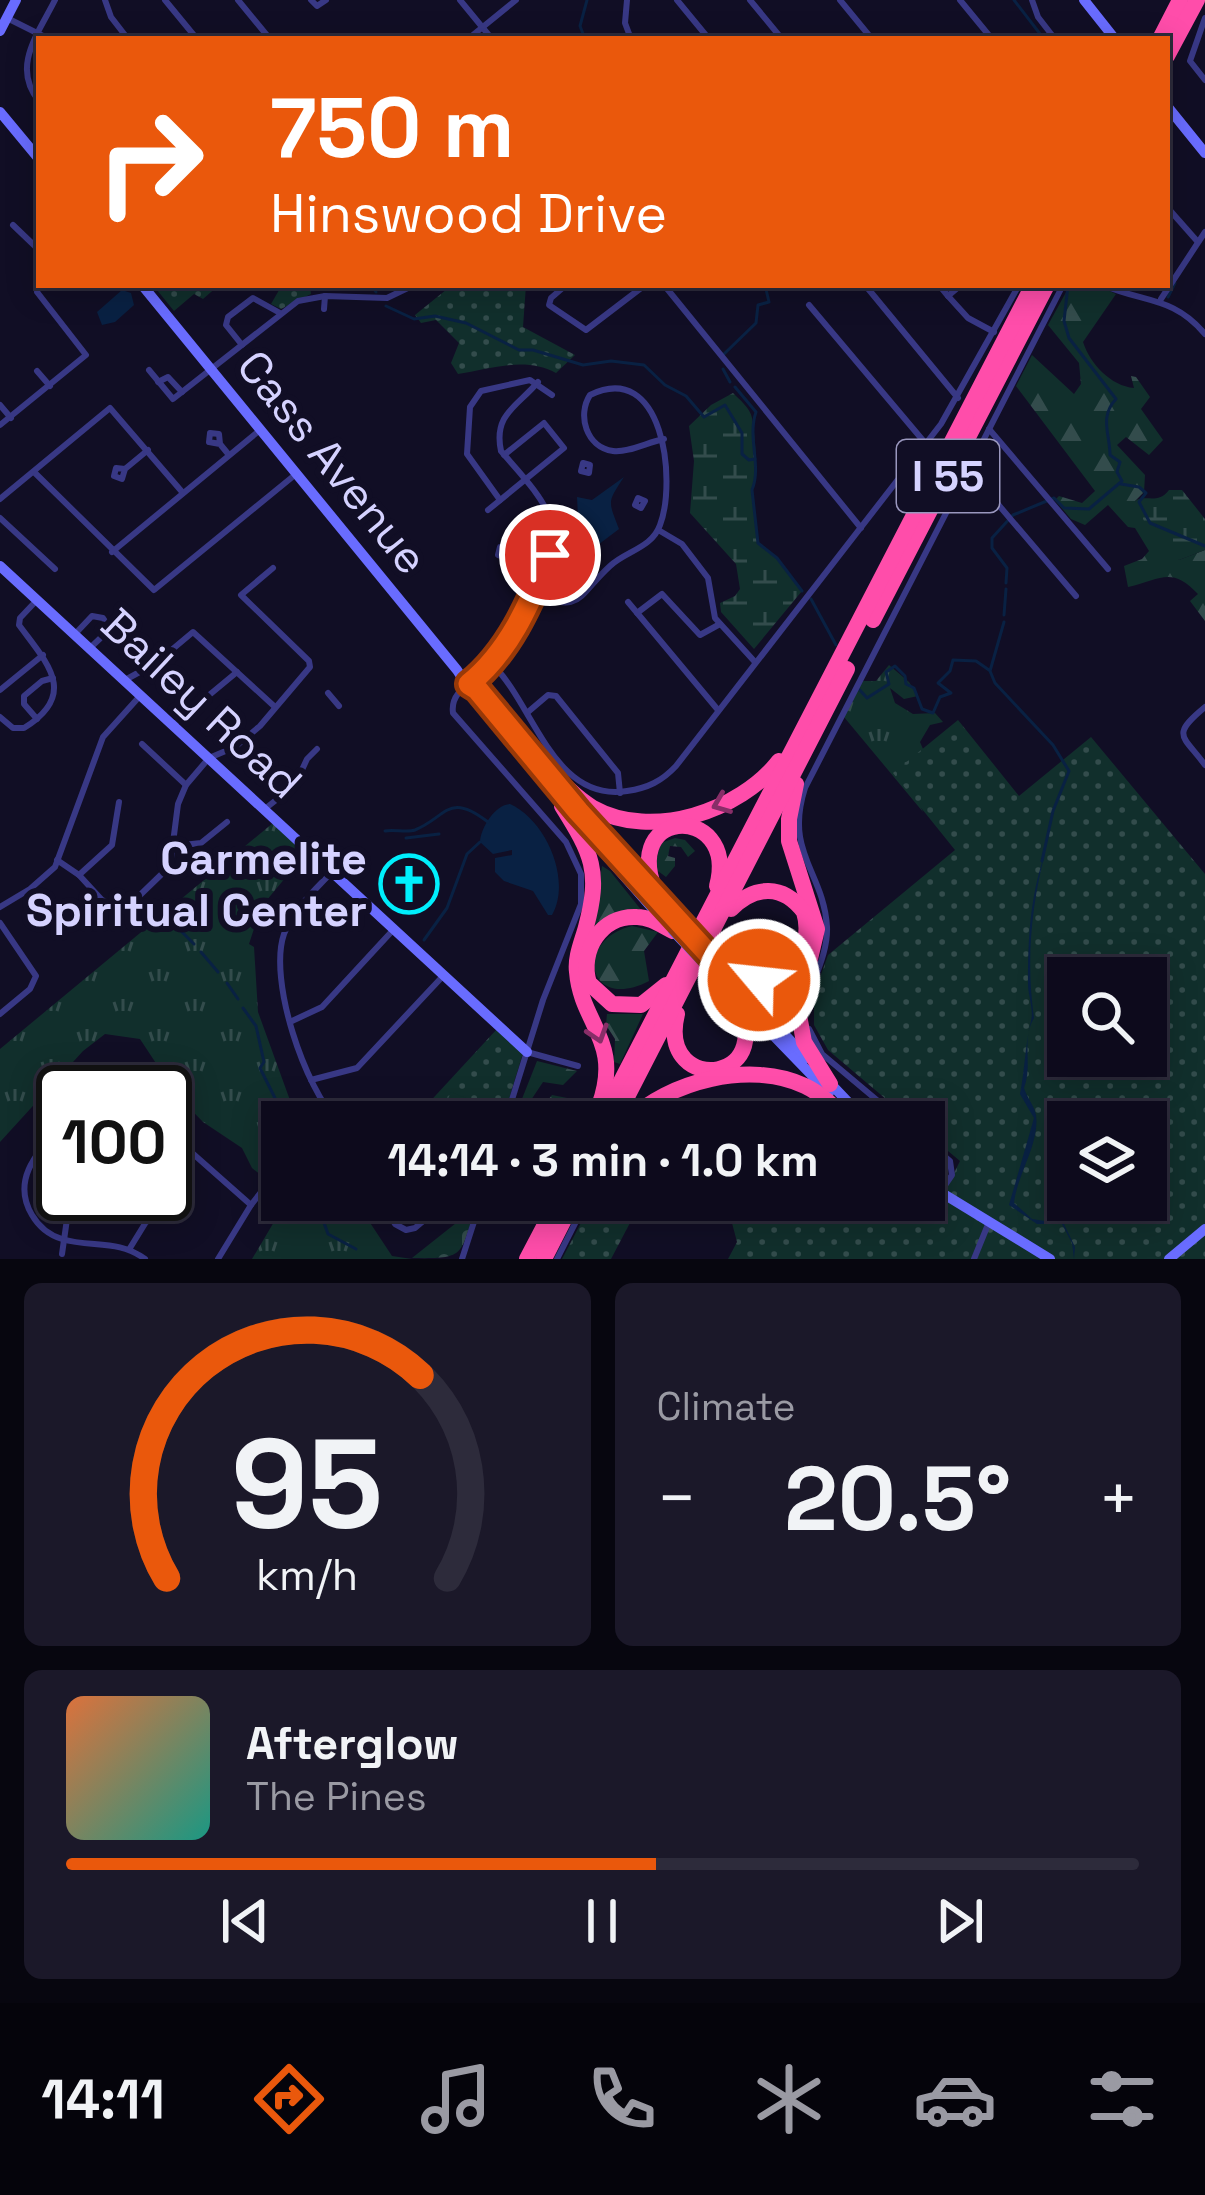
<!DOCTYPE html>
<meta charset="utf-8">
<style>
body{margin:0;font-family:"Space Grotesk",sans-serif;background:#1b1829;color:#f1f3f6;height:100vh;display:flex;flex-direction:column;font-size:45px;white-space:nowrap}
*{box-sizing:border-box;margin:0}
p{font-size:39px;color:#9a9aa3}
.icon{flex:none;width:66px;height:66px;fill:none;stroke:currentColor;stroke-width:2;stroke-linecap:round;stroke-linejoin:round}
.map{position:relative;height:1259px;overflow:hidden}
.details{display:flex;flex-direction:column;gap:24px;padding:24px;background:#07060f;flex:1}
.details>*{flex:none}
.banner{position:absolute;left:36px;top:36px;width:1134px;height:252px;border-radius:0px;box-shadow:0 6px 30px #0003,0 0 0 3px #2d2b3b;background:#ea580c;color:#fff;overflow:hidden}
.buttons{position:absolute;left:1047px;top:957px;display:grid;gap:24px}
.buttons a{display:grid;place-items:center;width:120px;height:120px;border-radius:0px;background:#0d0a1c;box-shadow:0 6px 30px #0003,0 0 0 3px #2d2b3b;font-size:60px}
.speed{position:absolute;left:36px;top:1065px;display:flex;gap:24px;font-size:60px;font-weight:700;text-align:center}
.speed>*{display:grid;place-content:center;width:156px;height:156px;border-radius:50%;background:#0d0a1c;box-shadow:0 6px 30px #0003,0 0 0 3px #2d2b3b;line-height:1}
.speed .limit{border:6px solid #111;border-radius:18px;background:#fff;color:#111}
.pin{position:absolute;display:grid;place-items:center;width:102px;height:102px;color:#fff;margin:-51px;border:6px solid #fff;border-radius:50%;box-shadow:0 3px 12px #0007}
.me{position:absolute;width:132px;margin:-66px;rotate:298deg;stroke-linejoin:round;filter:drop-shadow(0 0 9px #0008)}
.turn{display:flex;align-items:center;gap:42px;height:252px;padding:0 36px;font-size:54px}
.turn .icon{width:156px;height:156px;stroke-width:2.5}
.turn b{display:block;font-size:84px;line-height:102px}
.big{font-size:90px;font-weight:700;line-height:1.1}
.details .tile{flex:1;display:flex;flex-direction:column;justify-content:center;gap:18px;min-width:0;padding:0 42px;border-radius:18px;background:#1b1829}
.details .dial{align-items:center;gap:0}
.dial svg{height:312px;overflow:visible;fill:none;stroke:#2d2b3b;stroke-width:7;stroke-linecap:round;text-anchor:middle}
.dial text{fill:#f1f3f6;stroke:none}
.song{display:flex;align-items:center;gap:36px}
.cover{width:144px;height:144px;border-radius:18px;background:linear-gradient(135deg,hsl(20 70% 55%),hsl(170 70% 35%))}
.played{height:12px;border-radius:6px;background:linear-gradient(90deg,#ea580c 55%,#2d2b3b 55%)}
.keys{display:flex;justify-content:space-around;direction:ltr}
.heat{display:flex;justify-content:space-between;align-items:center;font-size:66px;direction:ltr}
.details .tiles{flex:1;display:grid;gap:24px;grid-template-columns:1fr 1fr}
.tile:last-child{grid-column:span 2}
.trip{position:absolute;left:261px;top:1101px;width:684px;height:120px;border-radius:0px;background:#0d0a1c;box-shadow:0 6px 30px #0003,0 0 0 3px #2d2b3b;font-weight:700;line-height:120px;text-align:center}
.tabs{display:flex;height:192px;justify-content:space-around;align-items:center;background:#05040b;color:#9a9aa3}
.tabs .icon{width:84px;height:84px}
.tabs .active{color:#ea580c}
.tabs b{font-size:54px;color:#f1f3f6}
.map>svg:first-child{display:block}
.grass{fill:url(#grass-tufts)}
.forest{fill:url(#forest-firs)}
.wetland{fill:url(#wetland-marsh)}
.cemetery{fill:url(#cemetery-stones)}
.park{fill:url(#park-dots);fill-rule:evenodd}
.pitch{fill:#112f2c}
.water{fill:#092143}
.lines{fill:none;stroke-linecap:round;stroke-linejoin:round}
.stream{stroke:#092143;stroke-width:3}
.street{stroke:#383885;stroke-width:6}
.secondary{stroke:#696cff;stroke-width:10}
.highway{stroke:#ff4daa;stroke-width:16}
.secondary-bridge{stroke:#696cff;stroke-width:10}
.oneway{stroke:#882e68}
.route-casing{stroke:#983908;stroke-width:30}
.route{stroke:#ea580c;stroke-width:21}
.labels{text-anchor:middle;stroke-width:12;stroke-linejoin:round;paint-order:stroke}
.shield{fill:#110e25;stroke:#9a97be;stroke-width:3}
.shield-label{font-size:42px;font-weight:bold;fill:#d5d2ff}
.street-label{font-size:45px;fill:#d5d2ff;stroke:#110e25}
.poi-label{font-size:45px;font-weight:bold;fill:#d5d2ff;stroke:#110e25;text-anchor:end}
</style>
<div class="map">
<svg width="1205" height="1259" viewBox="0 0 1205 1259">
<defs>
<pattern id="grass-tufts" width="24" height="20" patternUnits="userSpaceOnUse" patternTransform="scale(3)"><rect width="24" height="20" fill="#112f2c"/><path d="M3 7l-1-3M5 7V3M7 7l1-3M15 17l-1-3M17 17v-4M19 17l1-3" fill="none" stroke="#334c4c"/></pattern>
<pattern id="forest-firs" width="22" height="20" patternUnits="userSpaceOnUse" patternTransform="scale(3)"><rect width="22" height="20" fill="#112f2c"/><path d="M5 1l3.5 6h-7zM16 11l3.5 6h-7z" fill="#334c4c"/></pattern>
<pattern id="wetland-marsh" width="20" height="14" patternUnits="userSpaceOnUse" patternTransform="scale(3)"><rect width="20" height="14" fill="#112f2c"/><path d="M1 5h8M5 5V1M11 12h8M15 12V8" fill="none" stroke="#334c4c"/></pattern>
<pattern id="cemetery-stones" width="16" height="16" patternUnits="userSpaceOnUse" patternTransform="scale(3)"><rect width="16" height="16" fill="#112f2c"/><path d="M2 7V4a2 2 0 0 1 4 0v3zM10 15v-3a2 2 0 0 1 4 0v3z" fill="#334c4c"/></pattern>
<pattern id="park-dots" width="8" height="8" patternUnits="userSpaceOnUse" patternTransform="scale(3)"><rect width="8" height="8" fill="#112f2c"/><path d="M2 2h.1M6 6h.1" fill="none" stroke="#334c4c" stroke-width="1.8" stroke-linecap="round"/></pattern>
</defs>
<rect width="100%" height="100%" fill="#110e25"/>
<g class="grass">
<path d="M889 665 909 682 918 696 904 699 890 688 895 703 913 714 935 713 943 722 930 725 920 742 926 756 920 805 923 812 844 717 861 681H876Z"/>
<path d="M273 823 306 853 261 907 249 944 254 947 258 1012 291 1103 304 1122H282V1192L252 1168 242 1148 203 1122 177 1095 140 1039 105 1034 83 1051 0 1142V1049Z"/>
<path d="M287 1200H355L392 1256 412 1259H252Z"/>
</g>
<g class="forest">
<path d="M1070 285H1096L1116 294 1083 342C1090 364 1111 386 1134 388L1131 376 1136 377 1150 397 1141 409 1163 440 1149 455 1126 437 1117 445 1145 475 1144 492 1135 501 1179 560 1205 550V621L1190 601 1198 594C1172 566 1161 579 1128 587L1124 566 1142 559 1149 551 1135 528 1128 527 1108 505 1085 525 1071 519 1055 500 1059 496 1082 503 1095 491 1016 386 1032 355 1074 394 1081 384 1079 363 1048 325Z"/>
<path d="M675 838 685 840 695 851 688 857 681 847 670 846 668 856 675 858V866L666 877 654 868 661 843Z"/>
<path d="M602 866 610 871 642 911 593 926Z"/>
<path d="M632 926 658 932 644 951 649 981C587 1013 573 940 632 926Z"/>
<path d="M607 1014H643L620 1064 614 1062 615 1039 606 1025Z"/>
<path d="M537 1061 577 1071 563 1085 543 1082 523 1112 518 1109Z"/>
<path d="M552 1095 572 1099 574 1122 533 1119Z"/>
</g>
<g class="wetland">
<path d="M733 393C740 400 750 408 752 418 755 436 759 474 752 490L758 543 777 558 802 591 754 649 721 612 720 603 735 596 740 589 736 564 690 513 694 461 689 426 711 405Z"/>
<path d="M1169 490H1182L1205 519V550L1179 560 1154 543 1135 501C1146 494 1158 505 1169 490Z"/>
</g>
<path class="cemetery" d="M475 1208C460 1256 466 1259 412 1258Z"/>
<g class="park">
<path d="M153 285H219L203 299 194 294 174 311Z"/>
<path d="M282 285H310L311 294 281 309 271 304Z"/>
<path d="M452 285H526L523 327 575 355 556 373C525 356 491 369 458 374L451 363 459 343 436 320 421 323 415 315Z"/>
<path d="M958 720 1019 796 1091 737 1205 874V1259H728L737 1242 726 1200H899L922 1221 935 1211 960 1161 924 1131V1122H913L828 1050 814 1025V994L828 955 955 850 893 773ZM1068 978H1146V1056H1068ZM1068 1122H1146V1200H1068Z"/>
<path d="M497 1029 523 1053 502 1122 412 1121Z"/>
<path d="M593 1200H642L611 1259H562Z"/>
</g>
<path class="pitch" d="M451 1092 495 1110 490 1122H438Z"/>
<g class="water">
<path d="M122 290 131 293 134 305 115 322 102 325 97 312Z"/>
<path d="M624 477C607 503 608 500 619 529L582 557 566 551 564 531 578 517 577 497 592 500Z"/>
<path d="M510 804C546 820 572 880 552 915H548L533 891 504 881 495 872V858L512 855V850L493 854 480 842C481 827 495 805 510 804Z"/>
<path d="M1045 853C1031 907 1026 963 1034 1018 1021 1039 1033 1065 1024 1088 1027 1098 1034 1105 1036 1115 1040 1143 1017 1175 1014 1203L1032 1219 1064 1224 1075 1247 1074 1259 1072 1243 1062 1224H1037L1009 1205 1034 1118 1020 1094C1025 1069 1025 1045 1031 1021 1034 1010 1028 995 1028 984 1028 938 1030 897 1045 853Z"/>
</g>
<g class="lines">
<g class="stream">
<path d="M1014 0 1044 39"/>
<path d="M585 39 580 26 587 0"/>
<path d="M199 285H200"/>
<path d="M371 285 376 292"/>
<path d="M1168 297 1175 283"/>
<path d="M386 306 414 319 435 316 466 323 519 350H533L583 365 611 361 644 365 665 385 686 396 704 417 725 405 742 433V454L749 460 755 459"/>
<path d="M724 354 756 323 758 305 769 302 765 285"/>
<path d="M723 369 730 382"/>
<path d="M735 387 756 412C747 438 762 466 752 490L758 543 777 558 802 591"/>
<path d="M1121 484 1139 487 1146 493 1139 502 1150 523 1205 546"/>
<path d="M1006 583 1007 568 992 548V538L1013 515 1054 498 1064 508 1089 509 1122 481 1117 472 1120 462 1110 455C1110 434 1099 417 1116 399L1069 338 1064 321 1068 285"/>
<path d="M811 599 836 645"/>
<path d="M1004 615 1006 589"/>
<path d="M1004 622 990 671 995 683 1053 745 1069 771 1053 811 1042 861"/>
<path d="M858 688 867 698 889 684 886 672 895 666 905 676 906 684 914 688 922 709 933 713 940 697 951 693 938 683 950 671 953 660 976 661 989 670"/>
<path d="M385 831C393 829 407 833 415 830 447 817 448 791 488 822"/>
<path d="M406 838 439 834"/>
<path d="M177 927 194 944"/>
<path d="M424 940 447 908 467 854 480 842"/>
<path d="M201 952 218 972"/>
<path d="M227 983 238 999"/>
<path d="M243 1008 256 1026 264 1062 260 1068 287 1122"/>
<path d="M326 1200 322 1217 328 1234 356 1249"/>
</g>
<g class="street">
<path d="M105 0 111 17 128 39"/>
<path d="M165 0 197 39"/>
<path d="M238 0 270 39"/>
<path d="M311 0 317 6 326 0"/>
<path d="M460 0 492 39"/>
<path d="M627 0 625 23 631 39"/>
<path d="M677 0 709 39"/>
<path d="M750 0 782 39"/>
<path d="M840 0 872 39"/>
<path d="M960 0 992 39"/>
<path d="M1032 0 1038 17 1055 39"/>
<path d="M7 18 49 39"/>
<path d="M1205 18 1190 61 1205 80"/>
<path d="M468 39 516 0"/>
<path d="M39 101C11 67 38 34 55 0"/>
<path d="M1167 207 1197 241"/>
<path d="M13 225 39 250"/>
<path d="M566 285 551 298 549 305 586 330 645 285"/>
<path d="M664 285 861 528"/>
<path d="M865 285 958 398"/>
<path d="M939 285 948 296 961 285"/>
<path d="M1103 285C1144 303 1173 296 1205 334"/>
<path d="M948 296 968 318 994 332"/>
<path d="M1161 299 1205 232"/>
<path d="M809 305 926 444"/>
<path d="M324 309 325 296"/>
<path d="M242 345 226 325 228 317 253 298 280 313"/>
<path d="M149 370 173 399 298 301 325 296 387 298 414 285"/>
<path d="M37 371 50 386"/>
<path d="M158 382 168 377 182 392"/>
<path d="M0 405 11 418"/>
<path d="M0 425 86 355 37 292 39 285"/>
<path d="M989 429 1108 569"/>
<path d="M220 444 209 442 210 433 219 434 220 444 229 455"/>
<path d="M583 463 590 465 589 473 581 471Z"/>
<path d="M125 469 122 479 114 476 116 468 125 469 148 450"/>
<path d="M968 469 1076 596"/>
<path d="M34 472 154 590 296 474"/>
<path d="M638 498 645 501 641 508 635 505Z"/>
<path d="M0 499 110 408 183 493"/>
<path d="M500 500 467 454 470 407 481 391 530 380 552 395"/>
<path d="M488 510 564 448 544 423 504 455"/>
<path d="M0 518 55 569"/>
<path d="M660 531 682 544 708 578 715 618 755 662"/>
<path d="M500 547 507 549 505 557 498 555Z"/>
<path d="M112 552 260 430"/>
<path d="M507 556 539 581"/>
<path d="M534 594C582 615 578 595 610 566 626 551 652 548 660 525 677 480 663 359 590 395 577 415 586 447 613 451 628 453 648 442 664 439"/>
<path d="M628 602 718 710"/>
<path d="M637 613 662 594 700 635 720 624"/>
<path d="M75 634 92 616 103 618 110 629 90 648"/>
<path d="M492 664C534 704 553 803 627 791 648 788 662 781 676 766L941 424 1019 285"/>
<path d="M125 680 156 663 193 632 275 707"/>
<path d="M0 690 43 655"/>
<path d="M328 693 339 706"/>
<path d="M1205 707C1170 736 1183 735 1205 765"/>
<path d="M528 712 548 695 556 696 618 773 620 793"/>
<path d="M0 717 13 728H24C79 694 47 663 19 625L20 618 37 600"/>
<path d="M37 719 24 704V696L42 681 53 678"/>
<path d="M173 725 237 672"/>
<path d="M142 744 186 785"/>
<path d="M266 808 295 785 307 759 317 749"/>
<path d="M174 846 201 843 227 822"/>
<path d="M57 860 79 875 102 900 114 905 137 898 170 866 178 804 186 785 209 758 235 747 260 726 310 667 309 661 241 595 273 568"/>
<path d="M330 874C313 892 293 910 284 934 268 980 305 1088 338 1122"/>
<path d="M79 875 112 845 119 802"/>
<path d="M306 900 323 916"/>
<path d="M0 907 30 889 55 867 103 737 139 697"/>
<path d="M112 921 114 905"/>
<path d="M0 923 36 976 30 989 0 1014"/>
<path d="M810 992C817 972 828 949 827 927 824 872 784 853 805 788L1063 285"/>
<path d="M292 1021 322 1007 394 929"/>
<path d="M809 1029 822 1054 903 1122"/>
<path d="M527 1052 578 1066"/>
<path d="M311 1080 357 1068 443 976"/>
<path d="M90 1092 107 1083 125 1092"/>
<path d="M373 1122 393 1112"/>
<path d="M505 1122 543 1000 581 904V874L566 842 453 713C450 692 470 684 485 671 512 647 563 555 551 520 542 495 518 471 501 451 493 414 518 406 538 382"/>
<path d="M655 1122 702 1110 758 1122"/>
<path d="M63 1123C40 1150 10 1178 32 1215 39 1227 49 1235 62 1239 91 1248 118 1239 145 1259"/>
<path d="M165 1129 251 1205"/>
<path d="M380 1200 395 1224 406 1230 415 1228 448 1200"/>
<path d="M905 1200 916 1212 926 1213 952 1175 950 1161 924 1139"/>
<path d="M130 1248 146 1222 163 1214"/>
<path d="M62 1254 67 1219 80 1194"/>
<path d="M218 1259 251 1205 279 1169"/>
<path d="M462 1259 481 1200"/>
<path d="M557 1259 587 1200"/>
<path d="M974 1259 989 1222"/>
</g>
<g class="secondary">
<path d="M1084 0 1115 39"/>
<path d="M0 31 16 0"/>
<path d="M1167 106 1205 153"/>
<path d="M0 112 39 159"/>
<path d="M142 285 457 670 474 696 564 807"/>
<path d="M0 566 527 1052"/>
<path d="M492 707 527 747"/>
<path d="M565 795 680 924"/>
<path d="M580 826 666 924"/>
<path d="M711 971 829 1093"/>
<path d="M729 976 807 1058"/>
<path d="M828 1081 867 1122"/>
<path d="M924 1182 1050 1259"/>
<path d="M1169 1259 1205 1229"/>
</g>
<g class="highway">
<path d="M1160 39 1180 0"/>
<path d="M1167 56 1197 0"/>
<path d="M873 620 1047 285"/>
<path d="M524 744C546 765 567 792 593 808 652 841 740 811 779 761"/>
<path d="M796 784 789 819V841L817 929 798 1010 804 1042 830 1084"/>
<path d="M562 806C592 854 601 871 586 927 582 942 575 957 577 972 581 1024 623 1041 599 1106"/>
<path d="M662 905C608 805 740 801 717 886"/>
<path d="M714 960C724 967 736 976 748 979 788 989 815 947 804 912 783 884 755 885 731 909"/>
<path d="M666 985 641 1005 612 1004 589 983C579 951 601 915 637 917 650 917 661 925 673 931"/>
<path d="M677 1014C656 1099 790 1084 730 991"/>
<path d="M600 1122 1033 285"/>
<path d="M614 1122 847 669"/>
<path d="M627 1122C669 1081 750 1060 805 1086 822 1094 836 1109 849 1122"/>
<path d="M527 1259 558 1200"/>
<path d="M544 1259 574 1200"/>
</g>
<g class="secondary-bridge">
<path d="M680 924 714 960"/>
<path d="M673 931 711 971"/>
</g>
</g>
<defs><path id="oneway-chevron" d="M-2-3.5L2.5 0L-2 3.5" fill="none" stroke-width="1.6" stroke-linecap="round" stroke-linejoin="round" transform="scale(3)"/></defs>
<g class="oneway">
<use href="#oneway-chevron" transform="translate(721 804) rotate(158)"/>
<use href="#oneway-chevron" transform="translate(598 1034) rotate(72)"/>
</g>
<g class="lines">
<g class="route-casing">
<path id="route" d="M550 555C530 602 510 651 469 684L477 689 578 811 714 960 745 979 759 980"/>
</g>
<use href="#route" class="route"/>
</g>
<defs>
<g id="church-ring" transform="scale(3)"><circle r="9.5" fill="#110e25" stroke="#00effd" stroke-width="1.5"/><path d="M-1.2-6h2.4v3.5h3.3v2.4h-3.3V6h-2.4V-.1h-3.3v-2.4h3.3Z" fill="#00effd"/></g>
</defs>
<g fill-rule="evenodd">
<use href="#church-ring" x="409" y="884"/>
</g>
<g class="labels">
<rect class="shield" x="897" y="440" width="102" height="72" rx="9"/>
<g class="shield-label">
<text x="948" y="491">I 55</text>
</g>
<g class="street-label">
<text transform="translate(333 462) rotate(51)" y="16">Cass Avenue</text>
<text transform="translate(202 703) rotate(43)" y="16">Bailey Road</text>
</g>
<g class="poi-label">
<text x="367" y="874">Carmelite<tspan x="367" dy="52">Spiritual Center</tspan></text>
</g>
</g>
</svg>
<div class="buttons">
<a><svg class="icon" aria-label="search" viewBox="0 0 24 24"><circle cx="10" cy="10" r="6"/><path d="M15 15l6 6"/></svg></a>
<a><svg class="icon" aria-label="layers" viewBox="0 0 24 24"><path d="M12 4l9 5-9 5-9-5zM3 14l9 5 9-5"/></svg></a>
</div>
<div class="speed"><div class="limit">100</div></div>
<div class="pin" style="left:550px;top:555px;background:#d93025"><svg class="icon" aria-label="arrive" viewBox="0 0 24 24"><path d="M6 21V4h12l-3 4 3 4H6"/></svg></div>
<svg class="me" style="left:759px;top:980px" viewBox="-20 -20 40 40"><circle r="17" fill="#ea580c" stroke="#fff" stroke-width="3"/><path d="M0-11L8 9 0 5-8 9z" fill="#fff"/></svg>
<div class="trip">14:14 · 3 min · 1.0 km</div>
<div class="banner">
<div class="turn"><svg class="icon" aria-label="right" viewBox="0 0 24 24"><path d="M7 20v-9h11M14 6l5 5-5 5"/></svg><div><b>750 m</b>Hinswood Drive</div></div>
</div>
</div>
<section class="details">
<div class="tiles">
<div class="tile dial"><svg viewBox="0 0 100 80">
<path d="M14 69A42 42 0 1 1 86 69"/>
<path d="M14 69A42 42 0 0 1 79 17" stroke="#ea580c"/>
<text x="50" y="56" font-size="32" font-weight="700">95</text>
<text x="50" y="72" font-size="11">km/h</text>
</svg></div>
<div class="tile"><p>Climate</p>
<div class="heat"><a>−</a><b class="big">20.5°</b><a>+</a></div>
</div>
<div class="tile">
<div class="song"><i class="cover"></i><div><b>Afterglow</b><p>The Pines</p></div></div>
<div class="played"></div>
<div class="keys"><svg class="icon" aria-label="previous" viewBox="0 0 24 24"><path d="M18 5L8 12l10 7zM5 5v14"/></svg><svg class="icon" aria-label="pause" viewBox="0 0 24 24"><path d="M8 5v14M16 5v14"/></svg><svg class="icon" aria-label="next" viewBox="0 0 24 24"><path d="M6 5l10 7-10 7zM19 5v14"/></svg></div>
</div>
</div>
</section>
<nav class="tabs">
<b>14:11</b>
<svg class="icon active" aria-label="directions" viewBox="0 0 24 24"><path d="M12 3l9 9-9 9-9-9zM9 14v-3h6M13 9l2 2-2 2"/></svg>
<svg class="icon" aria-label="music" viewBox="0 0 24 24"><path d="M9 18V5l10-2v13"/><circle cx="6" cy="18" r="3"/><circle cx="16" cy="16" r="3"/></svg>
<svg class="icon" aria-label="phone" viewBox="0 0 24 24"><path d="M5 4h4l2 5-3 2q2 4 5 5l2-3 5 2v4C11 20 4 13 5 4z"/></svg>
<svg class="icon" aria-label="climate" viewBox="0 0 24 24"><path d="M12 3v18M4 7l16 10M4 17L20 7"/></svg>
<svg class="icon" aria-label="car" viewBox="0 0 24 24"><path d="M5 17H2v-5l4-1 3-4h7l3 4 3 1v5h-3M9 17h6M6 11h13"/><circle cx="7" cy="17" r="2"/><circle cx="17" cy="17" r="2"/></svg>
<svg class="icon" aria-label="filters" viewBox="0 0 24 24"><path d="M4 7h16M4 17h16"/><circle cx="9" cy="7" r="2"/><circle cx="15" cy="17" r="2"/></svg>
</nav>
